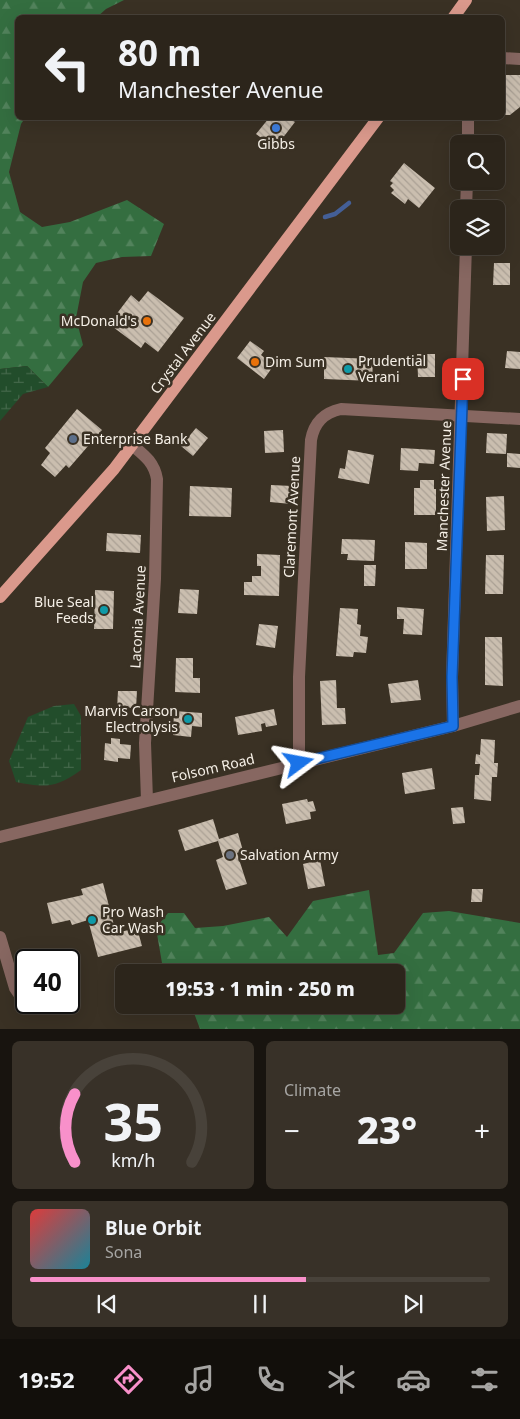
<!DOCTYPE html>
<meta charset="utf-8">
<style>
body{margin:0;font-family:"Noto Sans",sans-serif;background:#383128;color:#f1f3f6;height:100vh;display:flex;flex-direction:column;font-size:19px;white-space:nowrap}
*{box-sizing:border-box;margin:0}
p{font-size:16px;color:#a6a5a3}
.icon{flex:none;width:28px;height:28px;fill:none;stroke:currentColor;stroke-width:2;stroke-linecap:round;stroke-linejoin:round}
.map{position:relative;height:1029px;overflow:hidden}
.side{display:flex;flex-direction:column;gap:12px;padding:12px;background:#18140f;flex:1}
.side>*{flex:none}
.hud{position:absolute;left:15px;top:15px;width:490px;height:105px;border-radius:8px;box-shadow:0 5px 20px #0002,0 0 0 1px #48423a;background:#2c251b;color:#f1f3f6;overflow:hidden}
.buttons{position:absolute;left:450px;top:135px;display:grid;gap:10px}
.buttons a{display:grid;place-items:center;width:55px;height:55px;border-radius:8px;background:#2c251b;box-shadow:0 5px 20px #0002,0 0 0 1px #48423a;font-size:25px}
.speed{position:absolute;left:15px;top:949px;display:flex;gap:10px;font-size:25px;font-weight:700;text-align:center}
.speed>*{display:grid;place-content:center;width:65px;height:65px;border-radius:50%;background:#2c251b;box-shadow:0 5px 20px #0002,0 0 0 1px #48423a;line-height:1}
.speed .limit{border:2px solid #111;border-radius:8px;background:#fff;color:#111}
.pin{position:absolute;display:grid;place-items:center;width:42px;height:42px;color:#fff;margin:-21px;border-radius:10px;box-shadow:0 2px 8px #0006}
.me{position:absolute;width:55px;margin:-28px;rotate:77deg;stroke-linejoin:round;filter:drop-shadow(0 0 4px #0008)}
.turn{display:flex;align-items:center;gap:18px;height:105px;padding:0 20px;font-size:22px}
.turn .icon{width:65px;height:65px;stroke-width:2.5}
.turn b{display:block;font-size:35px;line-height:42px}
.big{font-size:38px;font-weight:800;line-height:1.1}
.side .card{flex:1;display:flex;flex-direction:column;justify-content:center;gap:8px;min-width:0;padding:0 18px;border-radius:8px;background:#383128}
.side .dial{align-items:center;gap:0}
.dial svg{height:130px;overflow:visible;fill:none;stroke:#48423a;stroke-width:7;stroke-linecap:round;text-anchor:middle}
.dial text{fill:#f1f3f6;stroke:none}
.song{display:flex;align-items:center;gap:15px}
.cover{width:60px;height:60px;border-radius:8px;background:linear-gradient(135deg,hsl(0 70% 55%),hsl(190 70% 35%))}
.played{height:5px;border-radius:2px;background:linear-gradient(90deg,#f890ca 60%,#48423a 60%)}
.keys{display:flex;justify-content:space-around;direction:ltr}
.heat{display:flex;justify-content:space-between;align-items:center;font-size:28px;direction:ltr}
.side .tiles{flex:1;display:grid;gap:12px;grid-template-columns:1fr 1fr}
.card:last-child{grid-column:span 2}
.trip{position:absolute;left:115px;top:964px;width:290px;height:50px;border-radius:8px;background:#2c251b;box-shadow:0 5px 20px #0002,0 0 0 1px #48423a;font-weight:800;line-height:50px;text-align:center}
.dock{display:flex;height:80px;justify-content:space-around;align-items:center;background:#120f0b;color:#a6a5a3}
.dock .icon{width:35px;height:35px}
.dock .selected{color:#f890ca}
.dock b{font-size:22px;color:#f1f3f6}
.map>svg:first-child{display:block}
.forest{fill:url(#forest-firs)}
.wetland{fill:url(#wetland-marsh)}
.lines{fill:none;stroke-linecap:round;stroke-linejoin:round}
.stream{stroke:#445f97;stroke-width:4.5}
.building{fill:url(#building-back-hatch)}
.minor{stroke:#876761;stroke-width:12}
.tertiary{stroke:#876761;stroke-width:12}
.primary{stroke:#da998c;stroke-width:12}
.route-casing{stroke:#114b97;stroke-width:12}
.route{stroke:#1a73e8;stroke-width:9}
.shop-dot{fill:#3f7fe0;stroke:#3a3124;stroke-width:2}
.food-dot{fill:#e8710a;stroke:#3a3124;stroke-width:2}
.culture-dot{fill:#0f9aa8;stroke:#3a3124;stroke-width:2}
.service-dot{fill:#5c6f8a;stroke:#3a3124;stroke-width:2}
.worship-dot{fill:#6b7280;stroke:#3a3124;stroke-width:2}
.labels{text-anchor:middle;stroke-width:5;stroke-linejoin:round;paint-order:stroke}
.poi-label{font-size:14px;fill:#f5efe6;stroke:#3a3124;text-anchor:start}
.street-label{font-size:14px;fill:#f5efe6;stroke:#3a3124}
</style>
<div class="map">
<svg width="520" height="1029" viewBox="0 0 520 1029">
<defs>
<pattern id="forest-firs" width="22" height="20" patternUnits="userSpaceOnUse" patternTransform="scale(1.25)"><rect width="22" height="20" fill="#346e40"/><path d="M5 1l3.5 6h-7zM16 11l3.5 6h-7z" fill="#52835c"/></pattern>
<pattern id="wetland-marsh" width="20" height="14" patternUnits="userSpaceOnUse" patternTransform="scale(1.25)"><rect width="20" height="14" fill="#224d2b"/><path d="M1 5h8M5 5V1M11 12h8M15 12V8" fill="none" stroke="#43674a"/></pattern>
<pattern id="building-back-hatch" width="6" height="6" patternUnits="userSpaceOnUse" patternTransform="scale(1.25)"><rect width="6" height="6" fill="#cabeaf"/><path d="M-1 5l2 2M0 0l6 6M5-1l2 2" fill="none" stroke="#aaa094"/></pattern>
</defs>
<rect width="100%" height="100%" fill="#3a3124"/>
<g class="forest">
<path d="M0 0H124L106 9 97 17 18 18V118H25L21 124 9 172 20 212 42 227 70 222 127 200 164 224 151 256 122 257 96 263 83 282 76 318 83 345 48 387 27 366 0 369Z"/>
<path d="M369 890 378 955 394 953 423 913 449 911 520 923V1029H200L191 1005H396V972H166L162 963 156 928 168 913H184L195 928 223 926 269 917 287 937 313 901Z"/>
</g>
<g class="wetland">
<path d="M27 366 48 387 23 394 0 421V369Z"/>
<path d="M74 704 81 716V770C56 788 45 788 16 782L9 761 28 717 54 706Z"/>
</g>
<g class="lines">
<path class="stream" d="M325 217 335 214 349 203"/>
</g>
<g class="building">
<path d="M502 75H520V107L510 115H502Z"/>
<path d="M269 118H289L295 122 275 148 256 134Z"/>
<path d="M404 163 435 188 419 208 408 199 405 204 391 193 394 190 390 186 393 183 390 181Z"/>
<path d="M494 263H510V285H493Z"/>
<path d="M148 291 184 318 158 352 145 342 141 348 109 324 131 295 139 302Z"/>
<path d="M250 341 264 351 261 355 274 365 264 379 237 358Z"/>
<path d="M507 351 520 352V369L505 368Z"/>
<path d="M417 354H435V377H418Z"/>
<path d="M324 357 373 359 372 381 324 379Z"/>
<path d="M77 409 102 430 69 468 66 465 55 477 41 465 50 453 45 448Z"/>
<path d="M196 428 208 438 193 456 181 446Z"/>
<path d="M283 430 284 452 265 453 264 431Z"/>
<path d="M487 433 507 434 506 454 486 453Z"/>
<path d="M401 448 435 450 434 464 419 463 418 471 400 470Z"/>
<path d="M348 450 374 455 369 484 338 478 340 468 345 469Z"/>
<path d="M507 453 520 454V468L507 467Z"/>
<path d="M420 480H434V489H436V515H414V488H420Z"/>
<path d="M271 485 292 486 291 504 270 502Z"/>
<path d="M190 486 232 488 231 517 189 516Z"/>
<path d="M504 496 505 530 487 531 486 497Z"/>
<path d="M107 533 141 535 140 553 106 551Z"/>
<path d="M342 539 375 540 374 561 347 560 348 554H341Z"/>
<path d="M405 542 427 543V569H405Z"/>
<path d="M257 554 280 555 279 596 244 595V582H252V576H261V566H257Z"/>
<path d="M486 555H504L503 594H485Z"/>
<path d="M364 565H376L375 586H364Z"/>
<path d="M180 589 199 590 197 614 178 613Z"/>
<path d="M95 590 114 591 113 629H94Z"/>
<path d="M397 607 424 609 422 635 403 634 404 619H397Z"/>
<path d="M340 608 358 609 357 624 361 625 360 636 368 637 366 653 354 652 353 657 336 656Z"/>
<path d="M259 624 278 626 275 648 256 645Z"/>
<path d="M485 637H502L503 686 485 685Z"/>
<path d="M176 658H193V678H200V693L175 692Z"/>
<path d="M336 680 337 708H345L346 724 322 725 320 681Z"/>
<path d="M418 680 421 700 391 703 388 684Z"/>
<path d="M118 691H137L136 708H117Z"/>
<path d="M274 709 277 725 266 727 265 723 261 724 262 731 238 735 235 717Z"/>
<path d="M174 711 202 713V727L192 726 191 737 173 735Z"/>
<path d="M111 738 120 739V744L131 745 130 759 118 758V762L104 760 105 743 111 744Z"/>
<path d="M481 739 495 740 494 763H498L497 777H492L491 801 474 799 475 775H479L480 764H475L476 754 480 755Z"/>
<path d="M432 768 435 789 405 794 402 773Z"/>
<path d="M307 799 308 802 313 801 316 811 310 812 311 819 286 824 282 804Z"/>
<path d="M463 807 465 823 453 824 451 808Z"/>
<path d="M213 819 219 839 238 833 243 851 237 853 247 884 226 890 216 860 223 857 218 841 185 851 178 830Z"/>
<path d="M320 860 325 886 308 889 303 864Z"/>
<path d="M103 883 116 933 137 928 142 946 98 957 88 920 72 925 70 920 52 924 47 903 83 895 81 889Z"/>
<path d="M472 889H483L482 902H471Z"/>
<path d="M124 992V1002L117 1003 115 993Z"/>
</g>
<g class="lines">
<g class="minor">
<path d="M502 58 520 59"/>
<path d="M468 118V144"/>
<path d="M466 209 467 181"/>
<path d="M132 445C144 455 154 462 157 479L155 579 145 743 147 800"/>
<path d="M453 726 452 677 466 246"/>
<path d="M299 763V677L311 440C314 423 323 413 341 409L520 419"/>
<path d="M0 937 15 988 24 1001"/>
</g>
<path class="tertiary" d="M0 837 453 726 520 706"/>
<g class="primary">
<path d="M453 18 466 0"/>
<path d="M0 597 114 469 378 118"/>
</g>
</g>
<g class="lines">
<g class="route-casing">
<path id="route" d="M299 763 453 726 452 677 463 379"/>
</g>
<use href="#route" class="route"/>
</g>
<circle class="shop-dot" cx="276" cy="128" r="5"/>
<g class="food-dot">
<circle cx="147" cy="321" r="5"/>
<circle cx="255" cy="362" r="5"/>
</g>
<g class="culture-dot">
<circle cx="348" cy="369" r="5"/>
<circle cx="104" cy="610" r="5"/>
<circle cx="188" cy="719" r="5"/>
<circle cx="92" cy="920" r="5"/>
</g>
<circle class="service-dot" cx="73" cy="439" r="5"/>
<circle class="worship-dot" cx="230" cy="855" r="5"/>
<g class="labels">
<g class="poi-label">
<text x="276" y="149" text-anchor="middle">Gibbs</text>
<text x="137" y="326" text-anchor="end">McDonald's</text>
<text x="358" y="366">Prudential<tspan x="358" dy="16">Verani</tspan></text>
<text x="265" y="367">Dim Sum</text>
<text x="83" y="444">Enterprise Bank</text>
<text x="94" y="607" text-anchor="end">Blue Seal<tspan x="94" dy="16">Feeds</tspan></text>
<text x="178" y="716" text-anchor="end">Marvis Carson<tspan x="178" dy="16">Electrolysis</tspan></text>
<text x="240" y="860">Salvation Army</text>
<text x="102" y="917">Pro Wash<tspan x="102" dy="16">Car Wash</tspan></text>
</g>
<g class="street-label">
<text transform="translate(183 353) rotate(-53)" y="5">Crystal Avenue</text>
<text transform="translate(444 486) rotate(-88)" y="5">Manchester Avenue</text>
<text transform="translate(292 517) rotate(-87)" y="5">Claremont Avenue</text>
<text transform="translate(138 617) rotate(-87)" y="5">Laconia Avenue</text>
<text transform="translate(213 768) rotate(-13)" y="5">Folsom Road</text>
</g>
</g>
</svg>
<div class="buttons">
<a><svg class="icon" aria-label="search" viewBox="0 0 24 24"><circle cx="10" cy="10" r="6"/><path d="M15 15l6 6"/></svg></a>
<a><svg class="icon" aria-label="layers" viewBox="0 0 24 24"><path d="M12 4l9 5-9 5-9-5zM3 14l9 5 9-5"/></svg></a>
</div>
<div class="speed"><div class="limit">40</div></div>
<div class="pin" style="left:463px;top:379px;background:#d93025"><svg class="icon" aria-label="arrive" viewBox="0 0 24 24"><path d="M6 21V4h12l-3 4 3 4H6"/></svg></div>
<svg class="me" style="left:299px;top:763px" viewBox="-20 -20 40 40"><path d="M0-17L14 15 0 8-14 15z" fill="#1a73e8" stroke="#fff" stroke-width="4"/></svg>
<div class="trip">19:53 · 1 min · 250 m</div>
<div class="hud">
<div class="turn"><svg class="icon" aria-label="left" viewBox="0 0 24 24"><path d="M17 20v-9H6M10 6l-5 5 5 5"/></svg><div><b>80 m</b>Manchester Avenue</div></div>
</div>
</div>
<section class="side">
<div class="tiles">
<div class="card dial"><svg viewBox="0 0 100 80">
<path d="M14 69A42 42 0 1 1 86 69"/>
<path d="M14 69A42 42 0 0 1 14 27" stroke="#f890ca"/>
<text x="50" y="56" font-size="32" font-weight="700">35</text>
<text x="50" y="72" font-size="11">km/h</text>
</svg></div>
<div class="card"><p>Climate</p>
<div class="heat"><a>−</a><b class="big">23°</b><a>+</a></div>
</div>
<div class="card">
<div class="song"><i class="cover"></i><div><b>Blue Orbit</b><p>Sona</p></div></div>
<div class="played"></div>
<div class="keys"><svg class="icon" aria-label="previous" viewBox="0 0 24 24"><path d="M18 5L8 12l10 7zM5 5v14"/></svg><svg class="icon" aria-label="pause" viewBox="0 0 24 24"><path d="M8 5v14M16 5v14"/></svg><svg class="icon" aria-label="next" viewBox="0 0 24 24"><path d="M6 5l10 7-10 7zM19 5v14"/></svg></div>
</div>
</div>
</section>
<nav class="dock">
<b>19:52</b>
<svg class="icon selected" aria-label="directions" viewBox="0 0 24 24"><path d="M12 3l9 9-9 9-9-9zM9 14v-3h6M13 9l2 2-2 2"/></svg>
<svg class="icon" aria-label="music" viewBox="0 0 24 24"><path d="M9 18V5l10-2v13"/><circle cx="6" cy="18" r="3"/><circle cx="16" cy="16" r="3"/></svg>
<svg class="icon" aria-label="phone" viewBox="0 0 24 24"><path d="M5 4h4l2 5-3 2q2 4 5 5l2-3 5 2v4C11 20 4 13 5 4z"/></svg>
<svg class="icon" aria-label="climate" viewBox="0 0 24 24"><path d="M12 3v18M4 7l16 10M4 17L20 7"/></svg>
<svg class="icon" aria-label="car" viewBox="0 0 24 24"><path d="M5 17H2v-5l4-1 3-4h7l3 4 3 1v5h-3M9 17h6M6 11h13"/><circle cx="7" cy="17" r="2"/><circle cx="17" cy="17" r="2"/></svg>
<svg class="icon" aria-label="filters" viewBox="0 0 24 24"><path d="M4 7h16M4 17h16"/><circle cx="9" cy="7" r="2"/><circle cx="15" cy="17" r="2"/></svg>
</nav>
